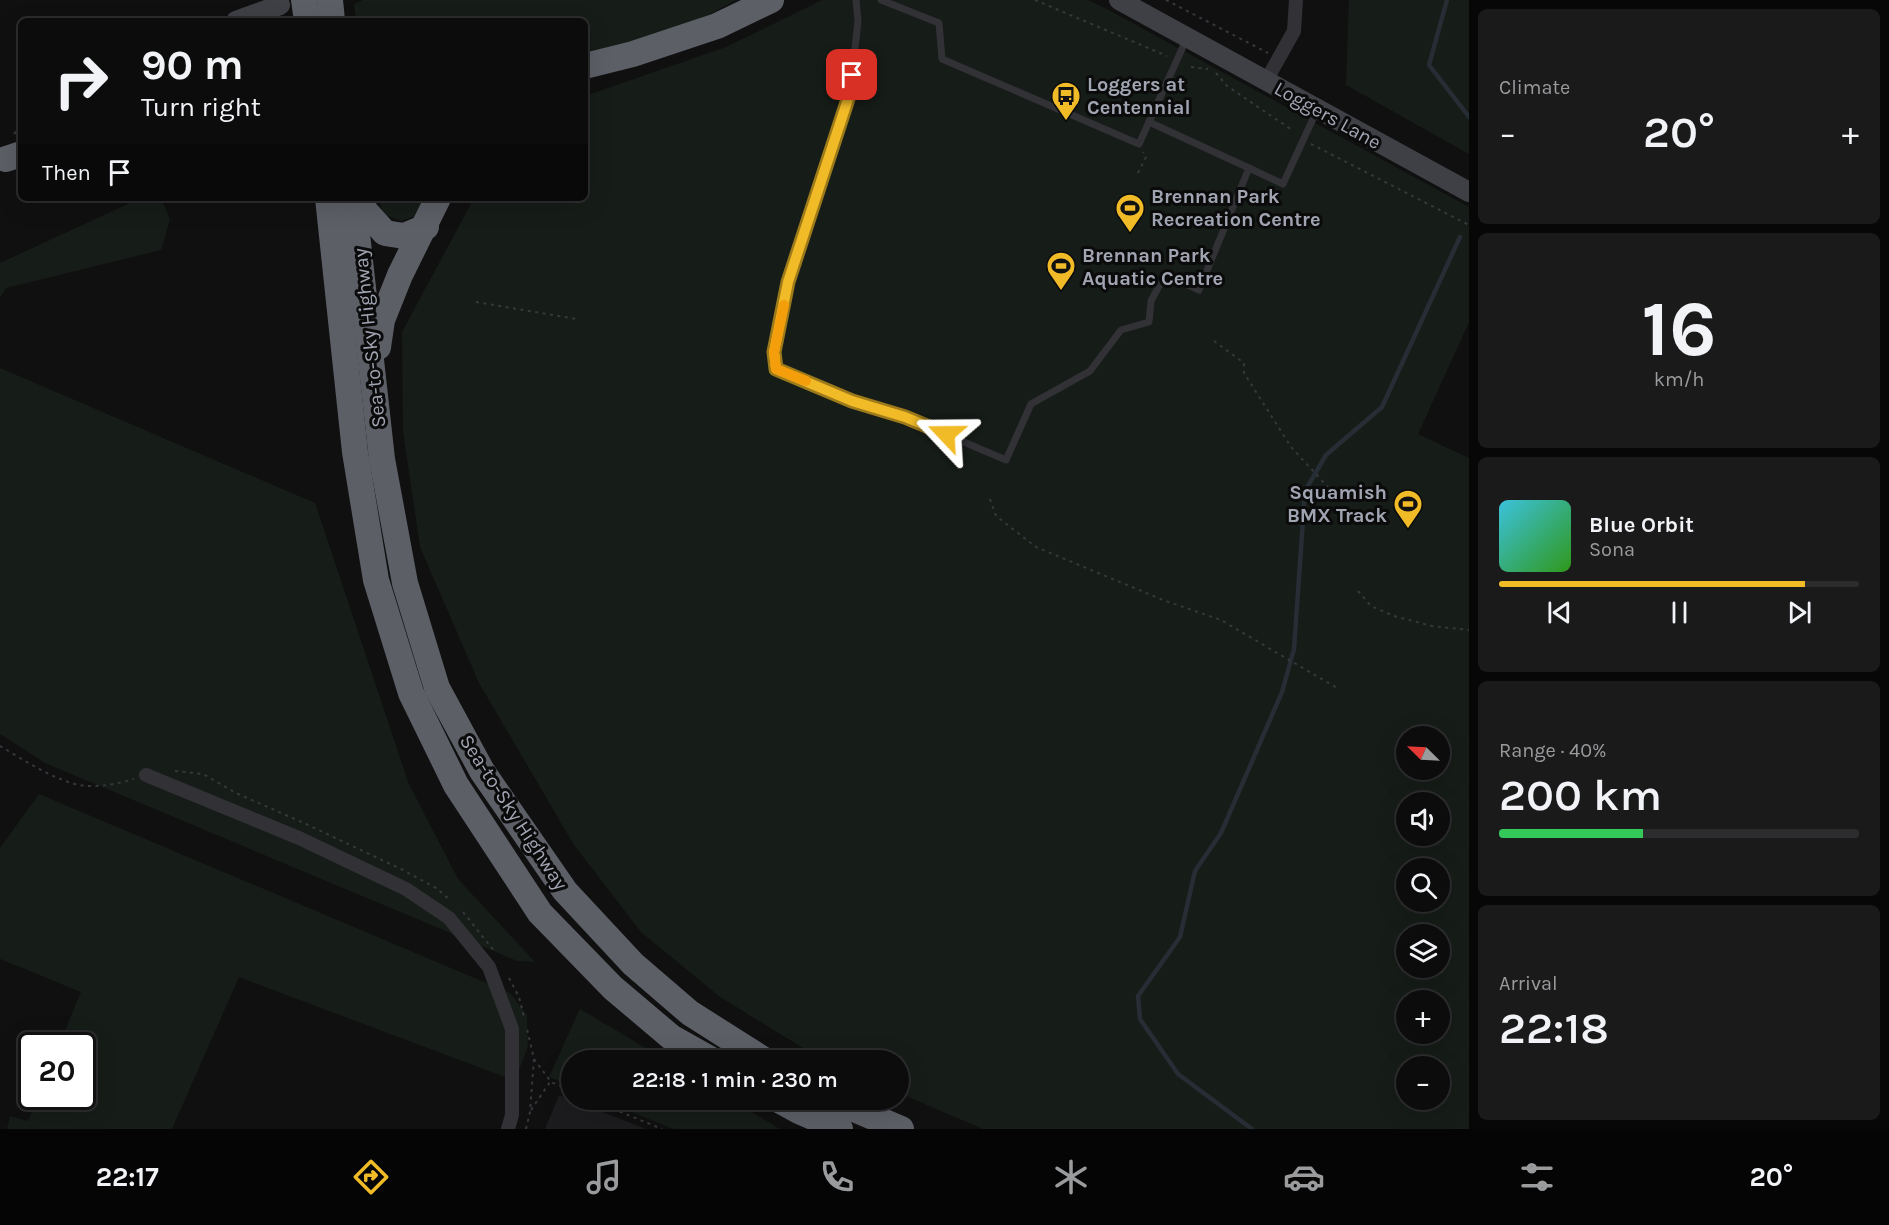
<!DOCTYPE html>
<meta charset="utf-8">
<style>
body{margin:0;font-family:Karla,sans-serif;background:#1a1a1b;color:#f1f3f6;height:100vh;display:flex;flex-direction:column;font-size:22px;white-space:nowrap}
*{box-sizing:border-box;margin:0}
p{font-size:20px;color:#9a9b9d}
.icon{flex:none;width:33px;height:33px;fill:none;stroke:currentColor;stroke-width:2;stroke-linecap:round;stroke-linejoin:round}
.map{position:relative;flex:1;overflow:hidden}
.details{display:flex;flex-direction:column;gap:9px;padding:9px;background:#070707;width:420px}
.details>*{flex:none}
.hud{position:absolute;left:18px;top:18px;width:570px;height:183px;border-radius:9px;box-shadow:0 6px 24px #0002,0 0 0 2px #2c2c2e;background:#0c0c0d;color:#f1f3f6;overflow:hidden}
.needle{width:39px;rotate:294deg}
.fabs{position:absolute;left:1396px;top:726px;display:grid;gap:12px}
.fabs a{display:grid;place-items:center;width:54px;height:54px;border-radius:50%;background:#0c0c0d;box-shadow:0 6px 24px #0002,0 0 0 2px #2c2c2e;font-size:30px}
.speed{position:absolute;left:18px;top:1032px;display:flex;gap:12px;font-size:30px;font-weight:700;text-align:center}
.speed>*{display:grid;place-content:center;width:78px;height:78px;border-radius:50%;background:#0c0c0d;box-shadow:0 6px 24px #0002,0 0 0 2px #2c2c2e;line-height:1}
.speed .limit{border:3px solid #111;border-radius:9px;background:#fff;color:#111}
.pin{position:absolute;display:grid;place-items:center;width:51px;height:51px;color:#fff;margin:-26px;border-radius:12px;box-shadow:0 3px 9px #0006}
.me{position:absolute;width:66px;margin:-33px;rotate:293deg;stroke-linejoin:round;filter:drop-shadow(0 0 4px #0008)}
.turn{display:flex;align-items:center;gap:21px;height:126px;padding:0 24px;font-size:27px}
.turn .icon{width:78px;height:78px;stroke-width:2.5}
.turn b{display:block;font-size:42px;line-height:51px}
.then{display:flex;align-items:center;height:57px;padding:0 24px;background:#0003;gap:12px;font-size:22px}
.big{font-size:45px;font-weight:600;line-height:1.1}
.details .card{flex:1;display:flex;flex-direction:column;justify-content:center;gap:9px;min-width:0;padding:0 21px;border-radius:9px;background:#1a1a1b}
.details .dial{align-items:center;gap:0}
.dial b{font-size:78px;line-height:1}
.song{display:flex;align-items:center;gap:18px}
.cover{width:72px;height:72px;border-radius:9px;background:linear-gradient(135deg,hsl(190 70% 55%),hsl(110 70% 35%))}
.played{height:6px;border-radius:3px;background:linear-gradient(90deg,#f1bb28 85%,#2c2c2e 85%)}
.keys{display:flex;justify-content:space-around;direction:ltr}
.heat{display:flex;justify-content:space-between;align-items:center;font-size:33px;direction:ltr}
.charge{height:9px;border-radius:4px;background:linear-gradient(90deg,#34c759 40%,#2c2c2e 0)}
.trip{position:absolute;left:561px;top:1050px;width:348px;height:60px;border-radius:30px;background:#0c0c0d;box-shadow:0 6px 24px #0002,0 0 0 2px #2c2c2e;font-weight:600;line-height:60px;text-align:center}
.tabs{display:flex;height:96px;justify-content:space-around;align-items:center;background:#050505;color:#9a9b9d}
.tabs .icon{width:42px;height:42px}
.tabs .selected{color:#f1bb28}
.tabs b{font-size:27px;color:#f1f3f6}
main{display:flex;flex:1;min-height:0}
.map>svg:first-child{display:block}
.built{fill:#1c1c1e}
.green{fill:#161c17;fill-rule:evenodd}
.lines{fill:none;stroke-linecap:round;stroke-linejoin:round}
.stream{stroke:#262d34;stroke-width:4.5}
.path{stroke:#37383d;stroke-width:2;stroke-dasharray:3 4.5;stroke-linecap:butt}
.lane{stroke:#313136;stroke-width:7}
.street{stroke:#313136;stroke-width:14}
.secondary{stroke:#3f4046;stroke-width:20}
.highway{stroke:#5d5f67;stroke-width:26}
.route-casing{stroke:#9d7a1a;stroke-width:15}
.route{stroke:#f1bb28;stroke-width:10}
.slow{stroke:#f59e0b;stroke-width:10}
.labels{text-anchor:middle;stroke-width:6;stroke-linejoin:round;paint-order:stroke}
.poi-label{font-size:20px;font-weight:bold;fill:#a1a5b2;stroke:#0b0b0c;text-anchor:start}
.street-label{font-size:20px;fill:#a1a5b2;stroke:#0b0b0c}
</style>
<main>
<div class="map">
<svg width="1469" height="1129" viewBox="0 0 1469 1129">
<rect width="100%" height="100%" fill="#101011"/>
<path class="built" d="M559 1095 646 1129H545Z"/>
<g class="green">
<path d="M363 0H736L701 19 585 59V21H356L354 4Z"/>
<path d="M822 0H1088L1105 8 1469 207V322L1418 434 1469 458V1129H983L899 1093 898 1060 821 1059 720 997 641 932 574 845 479 683 420 547 403 431 402 332 474 198H585V96L726 47ZM1407 736H1440V770H1407ZM1407 802H1440V836H1407ZM1407 868H1440V902H1407ZM1407 934H1440V968H1407ZM1407 1000H1440V1034H1407ZM1407 1066H1440V1100H1407Z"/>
<path d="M1349 0H1469V154L1346 85Z"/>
<path d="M141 198H161L170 219 161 250 6 288 0 298V263Z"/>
<path d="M378 198H424L417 216 401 221 383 214Z"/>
<path d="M0 368 315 503 408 782 458 879 535 962 517 961 45 763 0 734Z"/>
<path d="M39 794 510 993 527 1015 528 1046 515 1081 239 977 172 1129H7L10 1116 28 1121 38 1097 82 1096V1046L59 1045 81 992 0 959V848Z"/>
<path d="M580 1009 666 1060H572L571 1086 549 1077Z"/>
<path d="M603 1100H731L780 1129H673Z"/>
</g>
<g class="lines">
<g class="stream">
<path d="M1447 0 1429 65 1469 117"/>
<path d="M1252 1129 1178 1074 1140 1019 1138 996 1180 937 1195 871 1221 833 1282 692 1294 649 1305 491 1326 455 1382 407 1460 237"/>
</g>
<g class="path">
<path d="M1035 0 1167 56"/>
<path d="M1166 0 1268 53"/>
<path d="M207 21 221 16"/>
<path d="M1191 67 1208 69"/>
<path d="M1216 73 1227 86 1292 130"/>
<path d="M14 134 21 126"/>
<path d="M1311 144 1469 225"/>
<path d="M1138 173 1146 157 1143 152"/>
<path d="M476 302 577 319"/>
<path d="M1214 341 1244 363V373L1291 447 1337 497"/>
<path d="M990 499 996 516 1036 547 1163 600 1221 620 1337 688"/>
<path d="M1358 591 1371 606 1394 616 1432 626 1469 630"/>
<path d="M0 746C24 760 52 779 79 785 97 788 117 784 134 779"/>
<path d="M175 771 203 774 236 793 306 824 403 870 436 888 450 900"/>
<path d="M463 912 495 952"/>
<path d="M509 978 519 997 524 1017"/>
<path d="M534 1059 551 1082 572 1091"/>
<path d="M592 1100 662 1129"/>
<path d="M531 1110 550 1082"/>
<path d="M526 1129 530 1112 534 1059 527 1029"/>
</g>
<g class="lane">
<path d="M856 0 858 21 850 93 788 282 774 352 776 369 852 401 905 417 1006 460 1031 404 1090 371 1121 330 1149 322 1151 301 1160 284 1177 280 1199 290 1249 168 1283 184 1317 110"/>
<path d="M881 0 939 23 942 59 1139 144 1186 40"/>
<path d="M1149 122 1249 168"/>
</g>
<g class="street">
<path d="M1266 81 1294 31 1296 0"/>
<path d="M146 775 299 838 406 889 449 918 489 967 512 1029V1115L508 1129"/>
</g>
<g class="secondary">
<path d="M1119 0 1469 192"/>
<path d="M236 21 280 5"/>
</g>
<g class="highway">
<path d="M304 0 307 21"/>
<path d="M330 0 332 21"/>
<path d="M585 66 633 54 717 26 771 0"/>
<path d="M6 159 21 154"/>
<path d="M328 198 355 452 376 580 411 693 456 785 540 913 613 988 671 1037 712 1060"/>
<path d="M353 198 382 459 405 583 437 688 482 771 565 891 633 964 690 1013 764 1060"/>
<path d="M358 198 366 212 385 233 404 236 426 227"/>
<path d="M378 347 382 320 400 275 438 198"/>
<path d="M779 1100 799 1111 840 1129"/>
<path d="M833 1100 901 1129"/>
</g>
</g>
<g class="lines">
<g class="route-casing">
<path id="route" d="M852 75 850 93 788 282 774 352 776 369 852 401 905 417 946 434"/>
</g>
<use href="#route" class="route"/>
<path class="slow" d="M784 305 774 352 776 369 806 381"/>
</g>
<defs>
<g id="bus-pin" transform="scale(1.5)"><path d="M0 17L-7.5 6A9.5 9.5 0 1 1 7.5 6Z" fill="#f1bb28" stroke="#0b0b0c"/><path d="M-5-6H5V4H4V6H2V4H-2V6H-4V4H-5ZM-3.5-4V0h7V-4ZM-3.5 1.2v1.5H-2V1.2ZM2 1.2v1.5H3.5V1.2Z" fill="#111"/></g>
<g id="stadium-pin" transform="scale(1.5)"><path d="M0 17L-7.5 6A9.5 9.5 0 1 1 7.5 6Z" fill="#f1bb28" stroke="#0b0b0c"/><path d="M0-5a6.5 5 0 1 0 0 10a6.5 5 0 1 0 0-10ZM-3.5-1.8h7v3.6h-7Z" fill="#111"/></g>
</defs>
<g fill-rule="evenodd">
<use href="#bus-pin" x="1066" y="96"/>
<use href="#stadium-pin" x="1130" y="208"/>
<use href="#stadium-pin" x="1061" y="266"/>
<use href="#stadium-pin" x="1408" y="504"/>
</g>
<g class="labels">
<g class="poi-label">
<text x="1087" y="91">Loggers at<tspan x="1087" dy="23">Centennial</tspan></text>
<text x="1151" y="203">Brennan Park<tspan x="1151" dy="23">Recreation Centre</tspan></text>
<text x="1082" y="262">Brennan Park<tspan x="1082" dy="23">Aquatic Centre</tspan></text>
<text x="1387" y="499" text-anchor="end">Squamish<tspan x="1387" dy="23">BMX Track</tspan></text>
</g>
<g class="street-label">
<text transform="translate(1328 115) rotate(29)" y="7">Loggers Lane</text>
<text transform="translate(369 338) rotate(-96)" y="7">Sea-to-Sky Highway</text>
<text transform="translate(514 812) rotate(57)" y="7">Sea-to-Sky Highway</text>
</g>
</g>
</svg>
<div class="fabs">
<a><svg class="needle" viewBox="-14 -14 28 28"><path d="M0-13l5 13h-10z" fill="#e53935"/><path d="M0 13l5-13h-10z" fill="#9a9b9d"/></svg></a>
<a><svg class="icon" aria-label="sound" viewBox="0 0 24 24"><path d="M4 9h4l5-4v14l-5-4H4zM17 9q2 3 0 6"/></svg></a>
<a><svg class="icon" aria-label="search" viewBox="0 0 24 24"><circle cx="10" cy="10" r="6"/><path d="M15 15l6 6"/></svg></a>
<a><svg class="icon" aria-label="layers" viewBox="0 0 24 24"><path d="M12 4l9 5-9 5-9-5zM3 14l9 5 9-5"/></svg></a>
<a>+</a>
<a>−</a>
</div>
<div class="speed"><div class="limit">20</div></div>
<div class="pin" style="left:852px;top:75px;background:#d93025"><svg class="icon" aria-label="arrive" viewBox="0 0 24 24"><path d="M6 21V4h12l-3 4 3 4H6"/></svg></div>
<svg class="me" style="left:946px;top:434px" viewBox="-20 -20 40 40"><path d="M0-17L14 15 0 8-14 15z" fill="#f1bb28" stroke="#fff" stroke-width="4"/></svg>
<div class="trip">22:18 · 1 min · 230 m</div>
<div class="hud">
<div class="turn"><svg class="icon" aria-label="right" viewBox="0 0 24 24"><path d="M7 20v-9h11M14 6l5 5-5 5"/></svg><div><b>90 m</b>Turn right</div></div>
<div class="then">Then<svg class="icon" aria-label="arrive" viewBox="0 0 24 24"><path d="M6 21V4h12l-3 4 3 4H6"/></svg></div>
</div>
</div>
<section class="details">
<div class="card"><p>Climate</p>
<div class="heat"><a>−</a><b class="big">20°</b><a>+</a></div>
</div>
<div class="card dial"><b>16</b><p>km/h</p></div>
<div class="card">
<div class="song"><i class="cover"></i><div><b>Blue Orbit</b><p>Sona</p></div></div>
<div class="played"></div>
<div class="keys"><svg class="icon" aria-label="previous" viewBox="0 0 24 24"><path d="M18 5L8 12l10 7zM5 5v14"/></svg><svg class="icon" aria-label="pause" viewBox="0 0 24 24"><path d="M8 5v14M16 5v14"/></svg><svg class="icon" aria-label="next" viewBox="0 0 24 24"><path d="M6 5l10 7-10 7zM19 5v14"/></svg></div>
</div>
<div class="card"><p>Range · 40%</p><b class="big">200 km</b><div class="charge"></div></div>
<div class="card"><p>Arrival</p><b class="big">22:18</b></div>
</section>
</main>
<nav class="tabs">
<b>22:17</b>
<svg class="icon selected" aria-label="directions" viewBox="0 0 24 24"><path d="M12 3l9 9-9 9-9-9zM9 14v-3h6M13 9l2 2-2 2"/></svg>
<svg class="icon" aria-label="music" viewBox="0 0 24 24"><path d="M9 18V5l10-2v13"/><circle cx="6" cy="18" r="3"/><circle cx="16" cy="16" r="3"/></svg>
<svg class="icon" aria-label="phone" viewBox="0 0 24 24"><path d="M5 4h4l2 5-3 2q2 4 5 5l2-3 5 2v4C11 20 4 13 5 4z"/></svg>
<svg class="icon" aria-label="climate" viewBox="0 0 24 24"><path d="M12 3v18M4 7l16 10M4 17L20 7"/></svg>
<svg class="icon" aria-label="car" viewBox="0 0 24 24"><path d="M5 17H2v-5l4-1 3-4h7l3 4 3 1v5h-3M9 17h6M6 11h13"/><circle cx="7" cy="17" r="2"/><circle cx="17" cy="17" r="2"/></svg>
<svg class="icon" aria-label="filters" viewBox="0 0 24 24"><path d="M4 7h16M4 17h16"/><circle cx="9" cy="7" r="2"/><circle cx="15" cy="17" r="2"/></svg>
<b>20°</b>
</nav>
